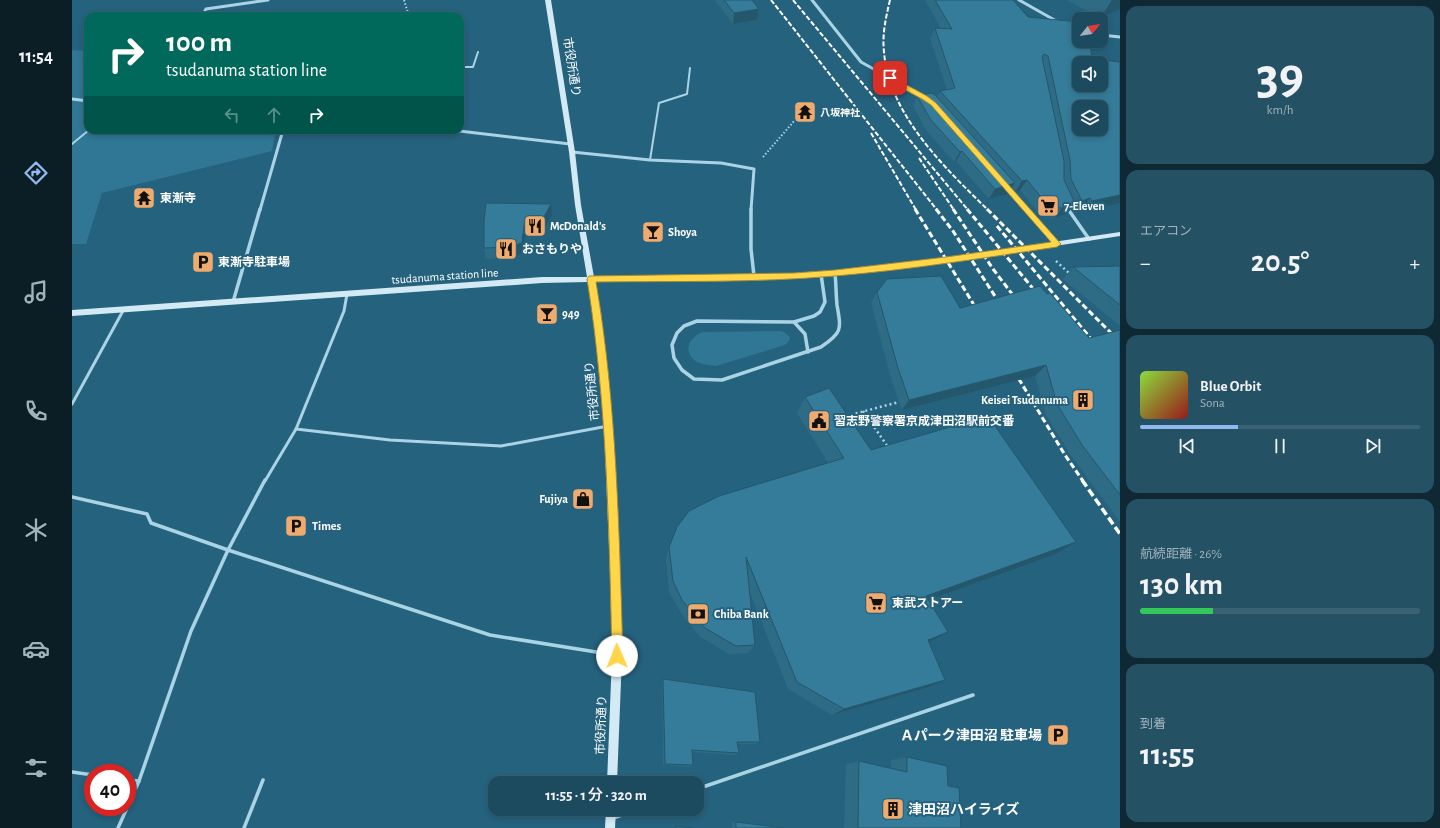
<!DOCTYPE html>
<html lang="ja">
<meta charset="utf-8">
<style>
body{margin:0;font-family:"Alegreya Sans","Noto Sans JP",sans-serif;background:#255164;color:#f1f3f6;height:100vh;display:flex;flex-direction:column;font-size:15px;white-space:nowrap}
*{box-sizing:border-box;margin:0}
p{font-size:13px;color:#a0b3bc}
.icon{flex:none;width:22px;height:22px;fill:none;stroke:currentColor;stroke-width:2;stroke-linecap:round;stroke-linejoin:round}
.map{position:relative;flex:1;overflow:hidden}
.details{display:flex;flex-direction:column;gap:6px;padding:6px;background:#0f2934;width:320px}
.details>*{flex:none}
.banner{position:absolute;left:12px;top:12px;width:380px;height:122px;border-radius:12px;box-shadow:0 2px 6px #0003,0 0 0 1px #3a6273;background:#00695c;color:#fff;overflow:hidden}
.needle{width:26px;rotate:60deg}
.buttons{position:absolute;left:1000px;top:12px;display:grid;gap:8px}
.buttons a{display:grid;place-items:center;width:36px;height:36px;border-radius:8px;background:#1c4a5e;box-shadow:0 2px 6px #0003,0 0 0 1px #3a6273;font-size:20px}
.speed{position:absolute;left:12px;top:764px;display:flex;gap:8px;font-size:20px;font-weight:700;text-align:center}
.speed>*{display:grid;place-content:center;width:52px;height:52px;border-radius:50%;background:#1c4a5e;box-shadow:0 2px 6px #0003,0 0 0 1px #3a6273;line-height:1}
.speed .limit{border:6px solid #d22;background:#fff;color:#111}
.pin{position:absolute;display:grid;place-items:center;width:34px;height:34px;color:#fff;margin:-17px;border-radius:8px;box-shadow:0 2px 6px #0006}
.me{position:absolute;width:44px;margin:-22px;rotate:359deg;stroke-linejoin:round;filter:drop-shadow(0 0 3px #0008)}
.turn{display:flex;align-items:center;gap:14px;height:84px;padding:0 16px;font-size:18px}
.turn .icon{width:52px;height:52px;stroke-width:2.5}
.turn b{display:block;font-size:28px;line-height:34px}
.lanes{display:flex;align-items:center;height:38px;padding:0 16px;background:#0003;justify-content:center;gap:20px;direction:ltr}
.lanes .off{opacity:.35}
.big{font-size:30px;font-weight:600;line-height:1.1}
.details .widget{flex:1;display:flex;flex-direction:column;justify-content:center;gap:6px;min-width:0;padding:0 14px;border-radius:12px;background:#255164}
.details .dial{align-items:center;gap:0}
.dial b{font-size:52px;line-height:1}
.song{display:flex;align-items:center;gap:12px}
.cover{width:48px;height:48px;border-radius:6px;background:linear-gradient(135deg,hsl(90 70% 55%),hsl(0 70% 35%))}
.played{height:4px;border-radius:2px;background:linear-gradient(90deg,#90b9f0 35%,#3a6273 35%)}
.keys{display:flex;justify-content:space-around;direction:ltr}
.heat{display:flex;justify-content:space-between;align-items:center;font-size:22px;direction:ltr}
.charge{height:6px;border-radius:3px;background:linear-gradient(90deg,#34c759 26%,#3a6273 0)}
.trip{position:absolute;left:416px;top:776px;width:216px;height:40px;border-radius:12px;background:#1c4a5e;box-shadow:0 2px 6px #0003,0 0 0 1px #3a6273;font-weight:600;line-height:40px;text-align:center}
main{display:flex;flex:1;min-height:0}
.menu{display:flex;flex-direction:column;width:72px;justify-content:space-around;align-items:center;background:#0b1e26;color:#a0b3bc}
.menu .icon{width:28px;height:28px}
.menu .active{color:#90b9f0}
.menu b{font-size:18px;color:#f1f3f6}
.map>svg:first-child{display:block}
.green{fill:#2f7795}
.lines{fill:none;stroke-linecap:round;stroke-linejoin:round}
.path-far1{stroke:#aad4e5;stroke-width:2;stroke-dasharray:1.5 2;stroke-linecap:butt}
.path{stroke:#aad4e5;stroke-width:2.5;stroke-dasharray:2 3;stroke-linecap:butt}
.lane-far2{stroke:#aad4e5;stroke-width:2}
.lane-far1{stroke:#aad4e5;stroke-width:3}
.lane{stroke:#aad4e5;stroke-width:3.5}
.street-far1{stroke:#aad4e5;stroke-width:3}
.street{stroke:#aad4e5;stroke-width:3.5}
.secondary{fill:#d3eaf5;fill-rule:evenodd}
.rail-far2{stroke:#fff;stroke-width:2;stroke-dasharray:5 2;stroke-linecap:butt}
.rail-far1{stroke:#fff;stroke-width:3;stroke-dasharray:6 3;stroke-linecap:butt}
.rail{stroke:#fff;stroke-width:3.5;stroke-dasharray:8 3.5;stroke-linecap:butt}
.wall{fill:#2e6b84}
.shaded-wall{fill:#25576c}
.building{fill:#357c9a;stroke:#25576c;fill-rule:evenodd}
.route{fill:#ffd54a;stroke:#a68a30}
.labels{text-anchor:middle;stroke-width:4;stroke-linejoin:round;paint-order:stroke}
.far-poi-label{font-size:10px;font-weight:bold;fill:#fff;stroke:#25627e;text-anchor:start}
.street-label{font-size:12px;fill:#fff;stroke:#25627e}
.poi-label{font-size:12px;font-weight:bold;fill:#fff;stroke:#25627e;text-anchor:start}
.near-poi-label{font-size:14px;font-weight:bold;fill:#fff;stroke:#25627e;text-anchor:end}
</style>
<main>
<nav class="menu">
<b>11:54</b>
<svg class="icon active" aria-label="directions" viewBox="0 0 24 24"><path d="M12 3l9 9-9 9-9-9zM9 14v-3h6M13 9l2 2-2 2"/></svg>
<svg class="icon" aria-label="music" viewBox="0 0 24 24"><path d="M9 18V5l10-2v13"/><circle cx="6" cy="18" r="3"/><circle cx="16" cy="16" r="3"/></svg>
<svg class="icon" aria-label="phone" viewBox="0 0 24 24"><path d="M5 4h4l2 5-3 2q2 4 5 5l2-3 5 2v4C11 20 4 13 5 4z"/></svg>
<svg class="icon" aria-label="climate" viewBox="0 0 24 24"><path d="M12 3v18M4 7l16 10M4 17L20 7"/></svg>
<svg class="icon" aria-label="car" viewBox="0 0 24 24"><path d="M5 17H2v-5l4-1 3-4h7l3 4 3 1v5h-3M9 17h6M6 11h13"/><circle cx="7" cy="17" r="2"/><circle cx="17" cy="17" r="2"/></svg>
<svg class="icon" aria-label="filters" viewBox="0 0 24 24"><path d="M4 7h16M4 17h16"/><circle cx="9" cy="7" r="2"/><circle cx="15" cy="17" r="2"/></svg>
</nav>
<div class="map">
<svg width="1048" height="828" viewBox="0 0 1048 828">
<rect width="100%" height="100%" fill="#25627e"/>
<g class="green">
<path d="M0 50 16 51V130H204L200 151 30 193 14 244H0Z"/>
<path d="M708 331 712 332 718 337 717 341 713 345 644 366C637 365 627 364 622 360 610 349 619 337 630 332Z"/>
</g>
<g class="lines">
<g class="path-far1">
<path d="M332 0 337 16"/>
<path d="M691 157 723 120"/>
</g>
<g class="path">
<path d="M984 261 998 274"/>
<path d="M791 411 816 447"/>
<path d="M774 416 827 402"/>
</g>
<g class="lane-far2">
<path d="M388 67H401L406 52"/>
<path d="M0 144 17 130"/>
<path d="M578 160 587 103 615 94 618 68"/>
</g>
<g class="lane-far1">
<path d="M0 404 52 309"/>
<path d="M224 429 318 440 429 446 536 426"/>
<path d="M193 481 224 429 272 311 275 294"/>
</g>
<g class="lane">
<path d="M0 497 75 514 79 523 156 550 418 635 543 655"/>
<path d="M0 772 21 775"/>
<path d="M55 780 67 781"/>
<path d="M625 789 901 695"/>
<path d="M541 818 568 809"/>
<path d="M46 828 67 781 119 631 156 550 193 480"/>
<path d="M172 828 191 780"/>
</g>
<g class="street-far1">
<path d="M740 0 789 62 852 97"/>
<path d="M947 0 986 22"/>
<path d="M130 16 134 9 196 0"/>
<path d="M1029 35 1048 37"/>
<path d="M0 99 16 101"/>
<path d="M379 130 498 144"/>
<path d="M500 152 578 160 649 163 682 169 679 210"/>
<path d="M935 187 955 210"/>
<path d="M994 207 996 210"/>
<path d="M188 210 211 130"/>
</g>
<g class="street">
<path d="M679 209V249L682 276"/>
<path d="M955 209 985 244"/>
<path d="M996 209 1017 239"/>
<path d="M749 274 753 302 748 312 742 316 722 322 625 321 612 326 605 333 600 345 602 358 610 370 622 379 650 380 749 347C771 332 769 329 765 305 764 294 764 283 763 273"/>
<path d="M161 302 188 209"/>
<path d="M722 322 733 334 736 352"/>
</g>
<g class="secondary">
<path d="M473 0H479L503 152 509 205 522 277 722 273 763 270 886 256 1048 232V236L886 261 763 276 722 279 523 282 529 312 540 426 548 572 550 656 545 783H535L540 656 538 572 532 426 521 312 516 282 470 283 0 316V310L470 277H515L503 205 497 152Z"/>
<path d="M534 809H544L543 828H533Z"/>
</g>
<g class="rail-far2">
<path d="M699 0 865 210"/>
<path d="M721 0 896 210"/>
<path d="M818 0C814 17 810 34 812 52 817 115 873 168 916 210"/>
<path d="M799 133 844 210"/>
<path d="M847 158 882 210"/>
</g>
<g class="rail-far1">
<path d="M843 209 907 313"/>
<path d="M864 209 881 231 930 307"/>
<path d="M881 209 921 269 947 303"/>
<path d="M895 209 968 297"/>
<path d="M915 209 1048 342"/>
<path d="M925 226 1025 346"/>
<path d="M942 371 993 455 1011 481"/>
</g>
<path class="rail" d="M1010 480 1048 534"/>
</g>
<g class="wall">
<path d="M643 0H680L687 9 685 20 661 24Z"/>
<path d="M853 0H941L956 17 1020 59 1048 203 1012 211 1010 208 1002 211 1000 208 995 214 982 218 973 217 966 212 948 190 943 192 940 188 936 194 917 199 884 161 882 162 854 130 841 106 845 96 865 97 868 91 875 90 858 39 863 28 869 29Z"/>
<path d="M995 0H1048L1028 18Z"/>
<path d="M480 215 468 237 453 236 451 253 440 257 414 259 412 248V221Z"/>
<path d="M1048 266V326L991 279 1001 267Z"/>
<path d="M805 292 888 308 975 294 1017 338 1048 330V522L998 454 974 415 963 376 830 410 819 379 799 303Z"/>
<path d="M733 397 799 450 984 554 857 600 861 640 856 642 857 687 760 715 716 689 678 593 683 645 676 653 657 654 628 637 607 610 597 592 594 559 597 547 756 463 725 413Z"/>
<path d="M591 679 688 742 684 744H666L667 753 663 755 620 752 621 765 619 767 591 765 590 682Z"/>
<path d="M835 757 876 786 889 828H772L774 764 787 761 819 769V760Z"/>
<path d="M660 822H664L712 828H660Z"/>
</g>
<g class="shaded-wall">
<path d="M1040 0H1048V9L1028 18Z"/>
<path d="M687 9 685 20 661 24 662 13Z"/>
<path d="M890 151 884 161 882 162 888 152Z"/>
<path d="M955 180 948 190 943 192 950 181Z"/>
<path d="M943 183 936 194 917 199 923 189Z"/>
<path d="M1048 195V203L1012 211 1020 201Z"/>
<path d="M1018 198 1010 208 1002 211 1010 201Z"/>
<path d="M1003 203 995 214 982 218 990 208Z"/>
<path d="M479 204 480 215 468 237 467 226Z"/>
<path d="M452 225 453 236 451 253 440 257 438 247Z"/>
<path d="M974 365 963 376 830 410 837 400Z"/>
<path d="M1004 542 984 554 840 606 854 596Z"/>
<path d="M876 632 861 640 841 649 856 640Z"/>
<path d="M873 680 857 687 760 715 772 709Z"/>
</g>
<g class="building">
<path d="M652 0H680L687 9 662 13Z"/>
<path d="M863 0H941L956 17 1007 22V41H1018L1020 59 1048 62V195L1020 201 1018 198 1010 201 999 179 998 160 976 56 972 54 970 57 992 161V180L1003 203 990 208 981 207 973 202 955 180 950 181 868 91 883 88 863 28 880 29ZM1007 63H1029V85H1007ZM1007 107H1029V129H1007Z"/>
<path d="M860 93 864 96 943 183 923 189 890 151 888 152 859 120 845 96Z"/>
<path d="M414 203 479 204 467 226 452 225 450 243 438 247 412 248V221Z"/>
<path d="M1048 266V305L1001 267Z"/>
<path d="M869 276 888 308 968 286 975 294 978 293 1017 338 1048 330V495L1010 445 985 404 974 365 837 400 826 368 805 292 815 279Z"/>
<path d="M757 388 799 450 916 416 1004 542 854 596 876 632 856 640 873 680 772 709 725 682 674 557 683 645 664 646 633 628 610 600 601 581 597 547 605 527 617 511 647 496 772 458 733 397Z"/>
<path d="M591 679 683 692 688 742H665L667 753 620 750 621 765 593 764Z"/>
<path d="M835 757 875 766 876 786 887 788 889 828H786L787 761 835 772Z"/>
<path d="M664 822 712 828H664Z"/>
<path d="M604 826 621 828H604Z"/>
</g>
<path class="route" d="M818 76 855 96 864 103 989 244 985 247C911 258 837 270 763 276 684 283 603 281 524 282 545 405 547 531 551 656L549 660 545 661 541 660 540 656C537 530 535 403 515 279L517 276 722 273 763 270 874 257 979 242 859 105 850 99 815 80 814 78Z"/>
<defs>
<g id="temple-square" transform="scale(1.15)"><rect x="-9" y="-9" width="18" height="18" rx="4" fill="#efaa6e" stroke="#25627e"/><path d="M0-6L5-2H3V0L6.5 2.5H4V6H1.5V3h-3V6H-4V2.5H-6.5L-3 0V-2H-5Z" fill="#111"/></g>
<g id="supermarket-square" transform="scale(1.15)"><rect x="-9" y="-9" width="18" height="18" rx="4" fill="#efaa6e" stroke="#25627e"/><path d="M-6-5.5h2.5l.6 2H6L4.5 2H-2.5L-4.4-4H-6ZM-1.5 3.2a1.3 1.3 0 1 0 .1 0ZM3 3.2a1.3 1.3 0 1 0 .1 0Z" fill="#111"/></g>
<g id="restaurant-square" transform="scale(1.15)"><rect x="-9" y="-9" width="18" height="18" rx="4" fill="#efaa6e" stroke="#25627e"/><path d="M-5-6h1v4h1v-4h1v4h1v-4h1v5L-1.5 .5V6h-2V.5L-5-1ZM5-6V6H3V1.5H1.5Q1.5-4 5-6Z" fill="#111"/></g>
<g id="bar-square" transform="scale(1.15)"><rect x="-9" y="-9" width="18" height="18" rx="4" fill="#efaa6e" stroke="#25627e"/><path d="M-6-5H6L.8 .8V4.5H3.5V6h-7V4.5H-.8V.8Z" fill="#111"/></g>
<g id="parking-square" transform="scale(1.15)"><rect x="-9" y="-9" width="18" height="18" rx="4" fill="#efaa6e" stroke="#25627e"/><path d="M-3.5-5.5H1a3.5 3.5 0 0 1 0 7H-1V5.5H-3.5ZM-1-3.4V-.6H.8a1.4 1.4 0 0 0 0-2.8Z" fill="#111"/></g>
<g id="building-square" transform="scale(1.15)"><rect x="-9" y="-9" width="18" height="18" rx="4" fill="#efaa6e" stroke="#25627e"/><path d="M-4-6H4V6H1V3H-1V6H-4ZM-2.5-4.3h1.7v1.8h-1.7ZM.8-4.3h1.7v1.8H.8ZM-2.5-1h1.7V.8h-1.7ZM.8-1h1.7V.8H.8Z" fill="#111"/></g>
<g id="civic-square" transform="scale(1.15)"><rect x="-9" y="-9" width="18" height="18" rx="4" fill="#efaa6e" stroke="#25627e"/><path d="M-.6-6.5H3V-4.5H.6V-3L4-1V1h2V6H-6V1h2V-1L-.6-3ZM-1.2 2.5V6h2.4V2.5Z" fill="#111"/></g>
<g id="shop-square" transform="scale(1.15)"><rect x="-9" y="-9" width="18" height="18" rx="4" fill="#efaa6e" stroke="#25627e"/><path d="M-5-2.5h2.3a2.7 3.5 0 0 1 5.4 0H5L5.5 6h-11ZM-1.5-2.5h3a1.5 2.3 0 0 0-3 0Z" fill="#111"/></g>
<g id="bank-square" transform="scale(1.15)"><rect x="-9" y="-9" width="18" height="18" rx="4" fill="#efaa6e" stroke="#25627e"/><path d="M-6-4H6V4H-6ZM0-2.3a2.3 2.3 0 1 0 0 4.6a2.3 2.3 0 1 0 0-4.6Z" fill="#111"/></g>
</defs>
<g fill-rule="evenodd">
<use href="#temple-square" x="733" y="112"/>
<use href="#temple-square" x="72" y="198"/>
<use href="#supermarket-square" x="976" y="206"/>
<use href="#restaurant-square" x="463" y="226"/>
<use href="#bar-square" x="581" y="232"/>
<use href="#restaurant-square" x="434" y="249"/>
<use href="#parking-square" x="131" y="262"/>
<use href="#bar-square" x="475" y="314"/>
<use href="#building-square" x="1011" y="400"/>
<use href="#civic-square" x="747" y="421"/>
<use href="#shop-square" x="511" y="499"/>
<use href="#parking-square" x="224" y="526"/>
<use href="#supermarket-square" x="804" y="603"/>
<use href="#bank-square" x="626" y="614"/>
<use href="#parking-square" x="986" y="735"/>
<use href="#building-square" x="821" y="809"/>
</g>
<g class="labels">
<g class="far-poi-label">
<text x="748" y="116">八坂神社</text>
</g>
<g class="street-label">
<text transform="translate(500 67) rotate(81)" y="4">市役所通り</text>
<text transform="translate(373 276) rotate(-4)" y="4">tsudanuma station line</text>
<text transform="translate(520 391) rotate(-96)" y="4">市役所通り</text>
<text transform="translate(529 725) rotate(-88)" y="4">市役所通り</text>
</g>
<g class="poi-label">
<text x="88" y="202">東漸寺</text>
<text x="992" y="210">7-Eleven</text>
<text x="478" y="230">McDonald's</text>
<text x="596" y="236">Shoya</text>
<text x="450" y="253">おさもりや</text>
<text x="146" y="266">東漸寺駐車場</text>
<text x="490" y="318">949</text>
<text x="996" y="404" text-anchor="end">Keisei Tsudanuma</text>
<text x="762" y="425">習志野警察署京成津田沼駅前交番</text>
<text x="496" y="503" text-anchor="end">Fujiya</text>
<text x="240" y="530">Times</text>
<text x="820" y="607">東武ストアー</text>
<text x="642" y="618">Chiba Bank</text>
</g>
<g class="near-poi-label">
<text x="970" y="740">Ａパーク津田沼 駐車場</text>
<text x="836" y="814" text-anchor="start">津田沼ハイライズ</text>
</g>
</g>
</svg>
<div class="buttons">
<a><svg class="needle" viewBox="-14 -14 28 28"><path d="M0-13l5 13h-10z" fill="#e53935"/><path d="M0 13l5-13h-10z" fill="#a0b3bc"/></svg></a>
<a><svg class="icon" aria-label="sound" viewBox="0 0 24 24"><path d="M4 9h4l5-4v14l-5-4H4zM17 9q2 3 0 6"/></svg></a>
<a><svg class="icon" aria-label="layers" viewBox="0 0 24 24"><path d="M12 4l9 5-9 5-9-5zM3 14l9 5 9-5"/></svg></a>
</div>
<div class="speed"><div class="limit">40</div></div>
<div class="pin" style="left:818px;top:78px;background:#d93025"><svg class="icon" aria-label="arrive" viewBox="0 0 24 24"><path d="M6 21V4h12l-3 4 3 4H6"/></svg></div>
<svg class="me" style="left:545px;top:656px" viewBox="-20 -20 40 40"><circle r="19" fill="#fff"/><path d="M0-13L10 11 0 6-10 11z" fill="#ffd54a"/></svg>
<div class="trip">11:55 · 1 分 · 320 m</div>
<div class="banner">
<div class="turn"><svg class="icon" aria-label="right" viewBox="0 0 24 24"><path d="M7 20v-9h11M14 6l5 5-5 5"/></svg><div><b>100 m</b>tsudanuma station line</div></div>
<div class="lanes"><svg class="icon off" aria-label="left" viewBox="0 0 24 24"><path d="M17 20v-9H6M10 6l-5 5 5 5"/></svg><svg class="icon off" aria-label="ahead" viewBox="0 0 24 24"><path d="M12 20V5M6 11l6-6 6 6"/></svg><svg class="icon" aria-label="right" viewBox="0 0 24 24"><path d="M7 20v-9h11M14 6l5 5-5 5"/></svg></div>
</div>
</div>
<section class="details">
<div class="widget dial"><b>39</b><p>km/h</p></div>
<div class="widget"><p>エアコン</p>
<div class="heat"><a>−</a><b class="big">20.5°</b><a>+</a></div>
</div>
<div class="widget">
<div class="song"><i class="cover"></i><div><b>Blue Orbit</b><p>Sona</p></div></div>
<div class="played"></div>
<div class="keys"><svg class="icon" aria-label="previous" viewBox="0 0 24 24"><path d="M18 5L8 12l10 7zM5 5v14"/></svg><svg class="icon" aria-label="pause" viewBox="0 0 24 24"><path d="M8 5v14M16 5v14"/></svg><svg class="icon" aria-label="next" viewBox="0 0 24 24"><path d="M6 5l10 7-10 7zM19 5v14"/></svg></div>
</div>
<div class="widget"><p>航続距離 · 26%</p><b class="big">130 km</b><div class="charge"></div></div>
<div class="widget"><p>到着</p><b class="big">11:55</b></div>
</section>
</main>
